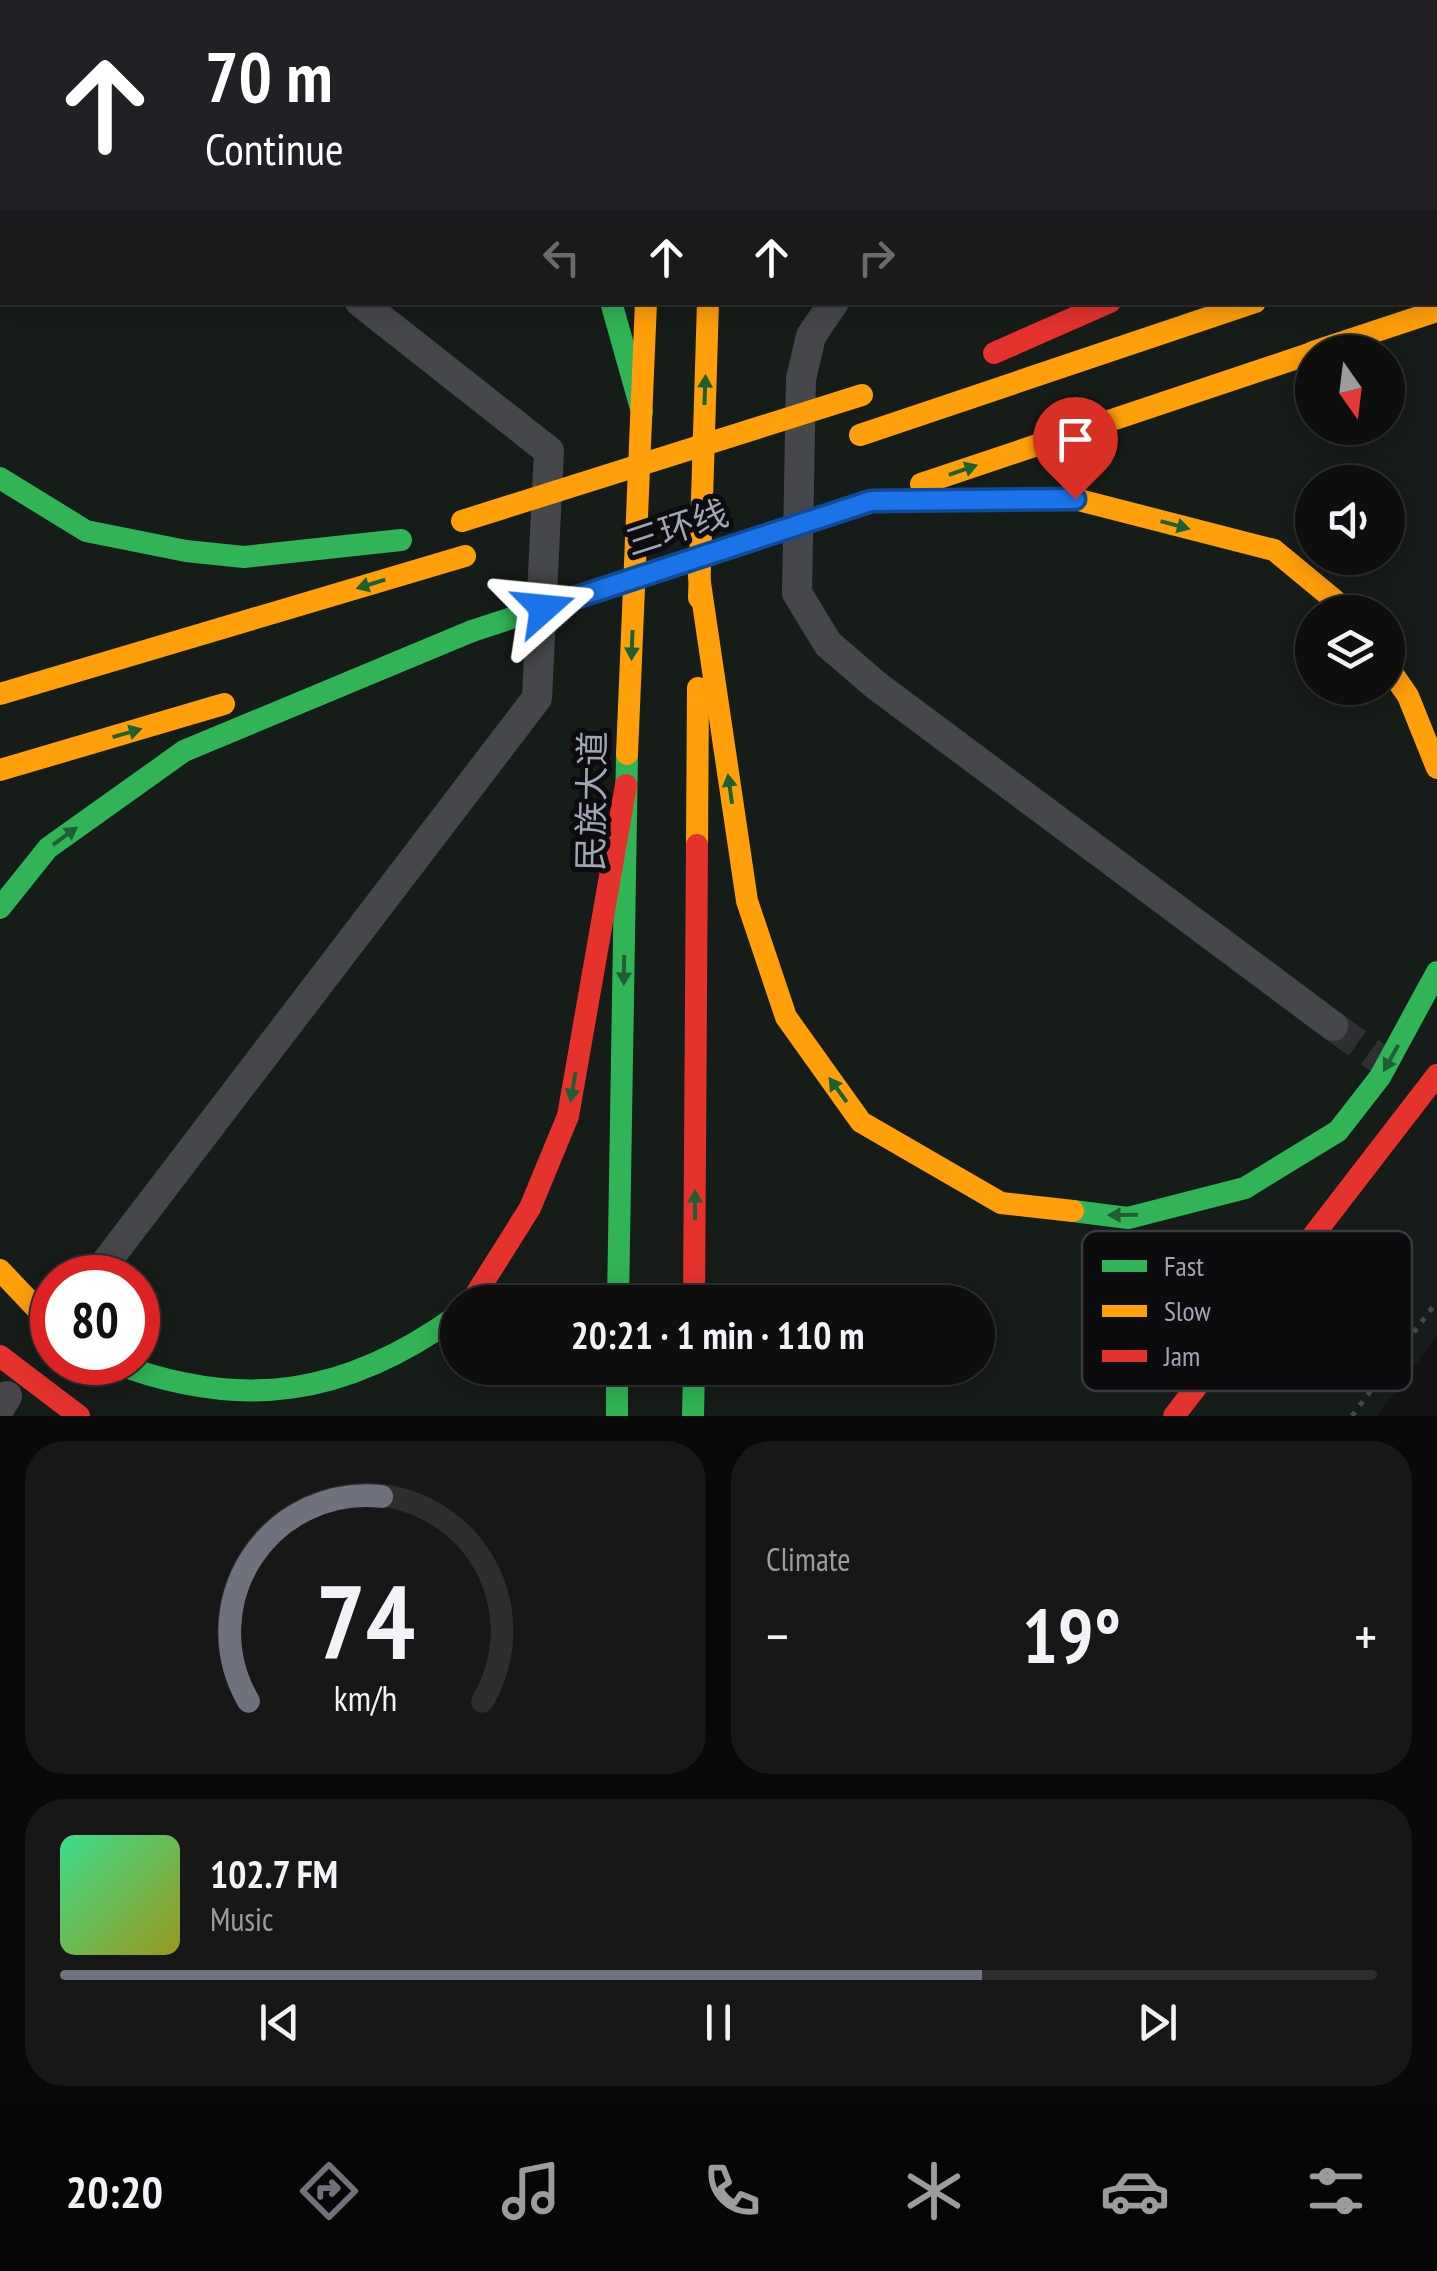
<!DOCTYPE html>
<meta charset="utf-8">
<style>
body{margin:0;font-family:"PT Sans Narrow","Noto Sans SC",sans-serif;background:#171717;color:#f1f3f6;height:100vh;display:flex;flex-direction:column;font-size:38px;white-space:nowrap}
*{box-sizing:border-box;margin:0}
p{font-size:32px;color:#9b9c9e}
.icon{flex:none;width:55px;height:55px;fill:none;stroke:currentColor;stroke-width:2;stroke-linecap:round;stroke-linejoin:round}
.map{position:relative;height:1416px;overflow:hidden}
.panel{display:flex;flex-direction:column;gap:25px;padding:25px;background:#080808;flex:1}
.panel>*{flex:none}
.top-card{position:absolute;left:0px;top:0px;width:1438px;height:305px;box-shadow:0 5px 25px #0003,0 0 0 2px #2e2e2e;background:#202124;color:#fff;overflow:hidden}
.needle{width:65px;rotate:166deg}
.fabs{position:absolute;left:1295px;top:335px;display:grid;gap:20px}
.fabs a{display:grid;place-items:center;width:110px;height:110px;border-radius:50%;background:#0e0e0e;box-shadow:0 5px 25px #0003,0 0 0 2px #2e2e2e;font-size:50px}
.speed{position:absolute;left:30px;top:1255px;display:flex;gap:20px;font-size:50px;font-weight:700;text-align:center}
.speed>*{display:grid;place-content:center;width:130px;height:130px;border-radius:50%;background:#0e0e0e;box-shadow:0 5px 25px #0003,0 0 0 2px #2e2e2e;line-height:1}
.speed .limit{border:15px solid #d22;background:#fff;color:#111}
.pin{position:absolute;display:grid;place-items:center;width:85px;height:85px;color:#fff;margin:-102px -42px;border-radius:50% 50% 50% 0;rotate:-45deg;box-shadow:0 0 10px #0007}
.pin .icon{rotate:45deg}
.me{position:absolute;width:110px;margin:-55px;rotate:72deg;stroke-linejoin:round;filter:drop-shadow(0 0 8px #0008)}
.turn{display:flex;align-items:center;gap:35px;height:210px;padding:0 40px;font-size:45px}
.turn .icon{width:130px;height:130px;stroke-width:2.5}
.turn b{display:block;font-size:70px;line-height:85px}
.lanes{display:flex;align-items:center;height:95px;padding:0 40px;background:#0003;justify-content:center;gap:50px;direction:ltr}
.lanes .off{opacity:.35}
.big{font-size:75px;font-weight:800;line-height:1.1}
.panel .tile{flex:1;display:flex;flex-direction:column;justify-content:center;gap:15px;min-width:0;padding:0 35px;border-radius:40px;background:#171717}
.panel .dial{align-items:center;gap:0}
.dial svg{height:260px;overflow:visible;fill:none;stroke:#2e2e2e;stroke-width:7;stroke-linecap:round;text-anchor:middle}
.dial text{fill:#f1f3f6;stroke:none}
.song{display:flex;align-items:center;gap:30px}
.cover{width:120px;height:120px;border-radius:15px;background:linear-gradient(135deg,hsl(150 70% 55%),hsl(60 70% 35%))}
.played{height:10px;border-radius:5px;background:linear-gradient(90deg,#6f727c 70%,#2e2e2e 70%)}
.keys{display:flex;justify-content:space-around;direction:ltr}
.heat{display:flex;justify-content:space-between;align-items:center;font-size:55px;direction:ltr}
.panel .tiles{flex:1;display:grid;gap:25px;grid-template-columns:1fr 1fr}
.tile:last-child{grid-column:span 2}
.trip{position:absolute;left:440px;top:1285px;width:555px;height:100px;border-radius:50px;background:#0e0e0e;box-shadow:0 5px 25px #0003,0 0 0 2px #2e2e2e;font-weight:800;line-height:100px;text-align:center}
.tab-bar{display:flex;height:160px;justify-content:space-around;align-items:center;background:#060606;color:#9b9c9e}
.tab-bar .icon{width:70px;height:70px}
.tab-bar .current{color:#6f727c}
.tab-bar b{font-size:45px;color:#f1f3f6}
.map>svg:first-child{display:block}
.green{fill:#161c18;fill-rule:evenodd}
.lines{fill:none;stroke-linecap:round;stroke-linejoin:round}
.street-tunnel{stroke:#2f3033;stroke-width:30;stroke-dasharray:30 15;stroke-linecap:butt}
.path{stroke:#47484d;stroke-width:5;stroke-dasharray:5 8;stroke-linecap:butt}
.street{stroke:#46474b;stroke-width:30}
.fast{stroke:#30b455;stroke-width:22}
.slow{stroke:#ff9f0a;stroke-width:22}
.jam{stroke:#e5322d;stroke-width:22}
.fast-bridge{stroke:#30b455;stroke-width:22}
.slow-bridge{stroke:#ff9f0a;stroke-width:22}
.oneway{fill:#1e6032}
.route-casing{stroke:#114b97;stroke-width:25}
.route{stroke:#1a73e8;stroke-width:18}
.labels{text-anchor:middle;stroke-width:10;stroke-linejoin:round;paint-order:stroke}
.street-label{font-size:35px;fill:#a1a6b5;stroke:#0c0c0e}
.key{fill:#0c0c0e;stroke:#393a40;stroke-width:2.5}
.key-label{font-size:28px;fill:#a1a6b5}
</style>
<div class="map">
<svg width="1437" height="1416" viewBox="0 0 1437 1416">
<rect width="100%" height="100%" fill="#121212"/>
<path class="green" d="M0 0H1437V1336L1377 1416H0ZM2 2H1435V302H2ZM1312 352H1388V428H1312ZM1312 482H1388V558H1312ZM1312 612H1388V688H1312ZM52 1278H138V1362H52ZM458 1302H978V1368H458Z"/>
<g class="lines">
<path class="street-tunnel" d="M1333 1026 1396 1071"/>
<path class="path" d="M1352 1416 1437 1301"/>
<g class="street">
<path d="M1055 2 1057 0"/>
<path d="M0 18 2 20"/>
<path d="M834 302 811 336 801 379 797 593 828 644 877 686 1333 1026"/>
<path d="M94 1278 537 698 549 451 360 302"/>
<path d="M0 1408 7 1396"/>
</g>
<g class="fast">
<path d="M717 0V2"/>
<path d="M757 0V2"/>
<path d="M1435 207 1437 206"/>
<path d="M611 302 642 412"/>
<path d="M0 478 86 531 186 551 244 557 401 540"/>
<path d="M0 908 48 848 184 751 472 631"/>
<path d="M1073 1211 1128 1218 1245 1188 1338 1131 1380 1077 1437 972"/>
<path d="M618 1302 627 754"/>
<path d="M112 1362C242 1412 346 1396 458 1315"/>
<path d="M617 1368V1416"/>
<path d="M693 1416 694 1368"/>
</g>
<g class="slow">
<path d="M659 0V2"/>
<path d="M1313 352 1437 311"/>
<path d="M860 435 1255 302"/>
<path d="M921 484 1312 353"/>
<path d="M871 501 1075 499 1274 550 1349 612"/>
<path d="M699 576 747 901 786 1017 861 1122 1001 1203 1073 1211"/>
<path d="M699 598 708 302"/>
<path d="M1388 667 1408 696 1437 768"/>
<path d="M0 694 465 556"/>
<path d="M627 754 646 302"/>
<path d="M0 770 224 704"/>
<path d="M697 845 698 688"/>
<path d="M0 1270 52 1325"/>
</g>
<g class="jam">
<path d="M503 0 505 2"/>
<path d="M1381 0V2"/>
<path d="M994 353 1110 302"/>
<path d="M471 1302 530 1208 568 1116 626 785"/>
<path d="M694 1302 697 845"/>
<path d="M0 1356 79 1416"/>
<path d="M1174 1416 1437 1075"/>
</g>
<path class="fast-bridge" d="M472 631 871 501"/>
<path class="slow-bridge" d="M462 521 862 395"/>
</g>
<defs><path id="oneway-solid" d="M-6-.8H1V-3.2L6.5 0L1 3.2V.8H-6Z" transform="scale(2.5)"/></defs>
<g class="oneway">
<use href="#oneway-solid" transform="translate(705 390) rotate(-88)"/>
<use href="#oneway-solid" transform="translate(963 470) rotate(-19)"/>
<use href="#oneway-solid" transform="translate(1175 525) rotate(15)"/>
<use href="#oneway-solid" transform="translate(371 584) rotate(163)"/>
<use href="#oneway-solid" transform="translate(632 645) rotate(92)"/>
<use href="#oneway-solid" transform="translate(127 733) rotate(-16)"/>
<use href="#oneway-solid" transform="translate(730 789) rotate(-98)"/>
<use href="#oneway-solid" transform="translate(65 836) rotate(-36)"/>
<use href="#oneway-solid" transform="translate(624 970) rotate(91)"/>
<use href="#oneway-solid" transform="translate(1391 1058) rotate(119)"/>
<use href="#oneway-solid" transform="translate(573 1087) rotate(100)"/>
<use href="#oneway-solid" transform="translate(838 1090) rotate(-126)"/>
<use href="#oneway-solid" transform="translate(695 1205) rotate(-90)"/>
<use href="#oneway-solid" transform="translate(1123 1215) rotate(179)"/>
</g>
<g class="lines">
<g class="route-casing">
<path id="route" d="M544 608 871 501 1075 499"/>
</g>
<use href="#route" class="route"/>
</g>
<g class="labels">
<g class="street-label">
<text transform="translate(677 528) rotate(-18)" y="12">三环线</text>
<text transform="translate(592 801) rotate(-89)" y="12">民族大道</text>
</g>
</g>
<rect x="1082" y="1231" width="330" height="160" rx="15" class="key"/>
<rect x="1102" y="1260" width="45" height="12" fill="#30b455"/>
<rect x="1102" y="1305" width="45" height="12" fill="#ff9f0a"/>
<rect x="1102" y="1350" width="45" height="12" fill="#e5322d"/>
<g class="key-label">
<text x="1164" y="1276">Fast</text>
<text x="1164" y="1321">Slow</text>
<text x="1164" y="1366">Jam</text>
</g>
</svg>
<div class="fabs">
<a><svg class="needle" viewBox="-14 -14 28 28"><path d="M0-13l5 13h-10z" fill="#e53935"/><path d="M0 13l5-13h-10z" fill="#9b9c9e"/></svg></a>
<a><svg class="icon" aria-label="sound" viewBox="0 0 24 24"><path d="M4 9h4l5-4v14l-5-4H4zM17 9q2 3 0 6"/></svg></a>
<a><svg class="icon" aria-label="layers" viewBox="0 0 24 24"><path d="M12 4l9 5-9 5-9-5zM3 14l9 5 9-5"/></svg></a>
</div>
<div class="speed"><div class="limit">80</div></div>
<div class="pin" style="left:1075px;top:499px;background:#d93025"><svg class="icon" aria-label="arrive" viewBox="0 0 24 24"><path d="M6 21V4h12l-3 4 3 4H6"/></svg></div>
<svg class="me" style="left:544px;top:608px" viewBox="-20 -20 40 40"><path d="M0-17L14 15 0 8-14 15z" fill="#1a73e8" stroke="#fff" stroke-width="4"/></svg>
<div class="trip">20:21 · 1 min · 110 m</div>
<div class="top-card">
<div class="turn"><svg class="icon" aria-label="ahead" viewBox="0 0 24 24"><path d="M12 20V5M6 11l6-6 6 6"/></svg><div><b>70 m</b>Continue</div></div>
<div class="lanes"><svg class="icon off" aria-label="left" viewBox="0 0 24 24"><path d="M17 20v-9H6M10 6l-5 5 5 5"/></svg><svg class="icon" aria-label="ahead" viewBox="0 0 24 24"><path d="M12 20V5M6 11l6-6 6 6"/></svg><svg class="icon" aria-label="ahead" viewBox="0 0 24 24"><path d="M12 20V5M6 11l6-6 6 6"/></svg><svg class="icon off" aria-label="right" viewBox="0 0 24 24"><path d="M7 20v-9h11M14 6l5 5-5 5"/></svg></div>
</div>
</div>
<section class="panel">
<div class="tiles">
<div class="tile dial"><svg viewBox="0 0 100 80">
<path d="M14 69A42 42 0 1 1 86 69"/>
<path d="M14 69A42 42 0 0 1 55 6" stroke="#6f727c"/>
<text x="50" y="56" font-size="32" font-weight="700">74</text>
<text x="50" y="72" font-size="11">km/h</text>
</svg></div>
<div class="tile"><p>Climate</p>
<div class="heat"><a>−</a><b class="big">19°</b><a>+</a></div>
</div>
<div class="tile">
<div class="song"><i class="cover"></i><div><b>102.7 FM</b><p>Music</p></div></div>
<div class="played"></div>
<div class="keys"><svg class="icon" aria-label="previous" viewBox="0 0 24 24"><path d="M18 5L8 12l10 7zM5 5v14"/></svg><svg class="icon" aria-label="pause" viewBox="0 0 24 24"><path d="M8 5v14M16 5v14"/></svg><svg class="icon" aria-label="next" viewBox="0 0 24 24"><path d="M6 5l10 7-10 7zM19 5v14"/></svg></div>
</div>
</div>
</section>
<nav class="tab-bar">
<b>20:20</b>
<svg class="icon current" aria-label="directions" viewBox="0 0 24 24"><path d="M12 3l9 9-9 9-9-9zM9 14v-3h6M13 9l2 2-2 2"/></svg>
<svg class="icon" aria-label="music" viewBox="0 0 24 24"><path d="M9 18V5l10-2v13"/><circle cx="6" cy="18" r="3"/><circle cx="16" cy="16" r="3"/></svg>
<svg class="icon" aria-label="phone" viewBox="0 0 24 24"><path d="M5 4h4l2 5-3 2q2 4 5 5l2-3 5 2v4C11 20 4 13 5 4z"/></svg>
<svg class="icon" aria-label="climate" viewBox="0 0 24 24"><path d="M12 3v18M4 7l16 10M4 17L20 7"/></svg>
<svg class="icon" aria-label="car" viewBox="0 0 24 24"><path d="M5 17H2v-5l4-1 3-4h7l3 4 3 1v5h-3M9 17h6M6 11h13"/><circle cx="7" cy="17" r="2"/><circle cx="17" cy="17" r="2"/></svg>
<svg class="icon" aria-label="filters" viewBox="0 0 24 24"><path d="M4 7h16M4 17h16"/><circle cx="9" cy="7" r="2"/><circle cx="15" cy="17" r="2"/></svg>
</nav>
